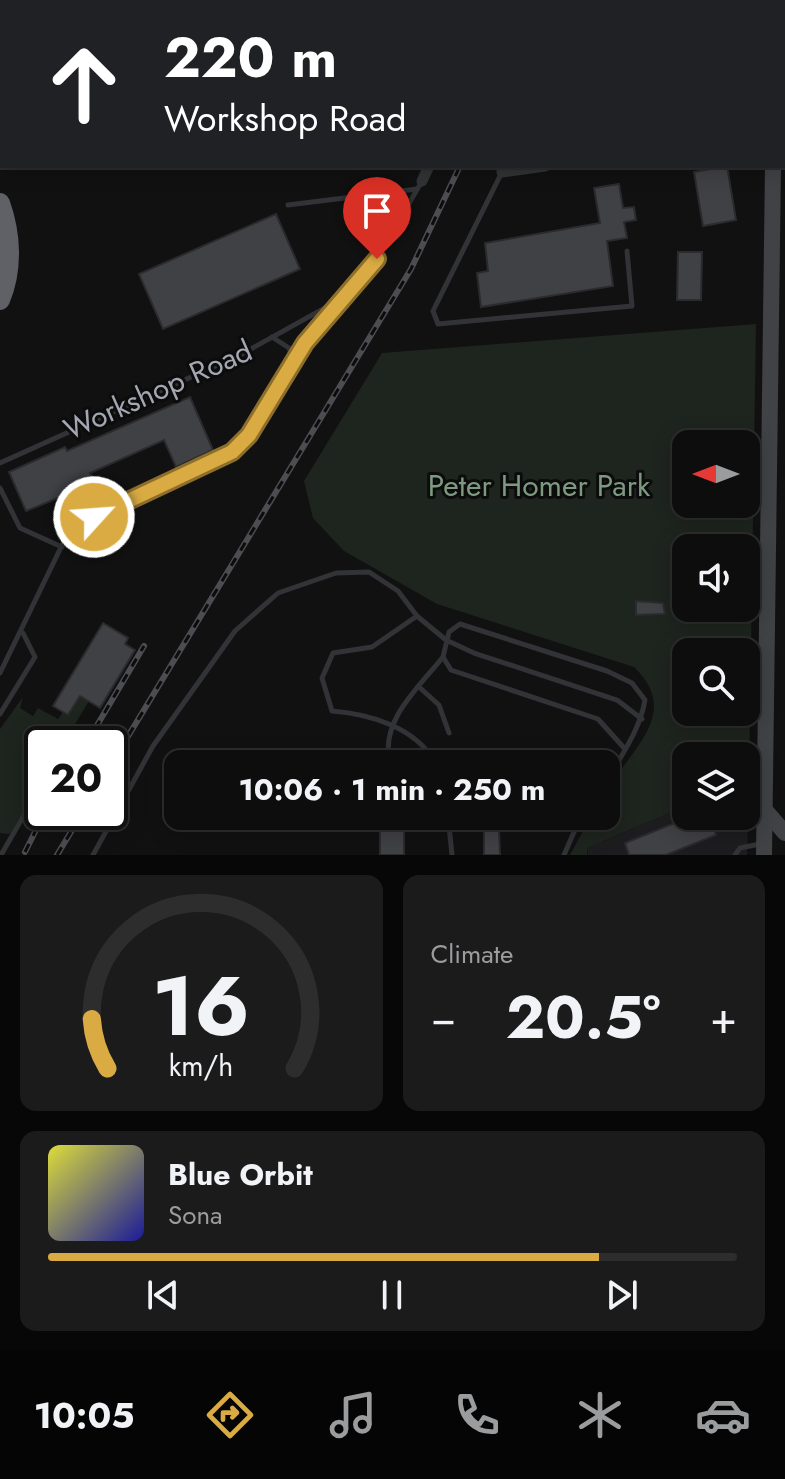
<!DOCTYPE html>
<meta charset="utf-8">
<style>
body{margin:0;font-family:Jost,sans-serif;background:#1b1b1c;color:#f1f3f6;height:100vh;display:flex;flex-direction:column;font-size:30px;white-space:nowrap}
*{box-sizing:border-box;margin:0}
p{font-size:26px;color:#9a9c9e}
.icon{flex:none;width:44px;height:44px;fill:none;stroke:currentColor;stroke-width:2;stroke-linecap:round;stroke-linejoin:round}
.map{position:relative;height:855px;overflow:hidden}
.panel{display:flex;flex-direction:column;gap:20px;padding:20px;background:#070708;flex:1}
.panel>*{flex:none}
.banner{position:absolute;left:0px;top:0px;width:786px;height:168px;box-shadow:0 4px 20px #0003,0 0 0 2px #2d2d2e;background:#202124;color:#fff;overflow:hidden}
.needle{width:52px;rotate:270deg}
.buttons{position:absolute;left:672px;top:430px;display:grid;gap:16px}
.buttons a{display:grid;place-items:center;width:88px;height:88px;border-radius:16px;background:#0d0d0e;box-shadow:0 4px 20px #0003,0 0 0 2px #2d2d2e;font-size:40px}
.speed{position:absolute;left:24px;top:726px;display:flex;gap:16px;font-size:40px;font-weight:700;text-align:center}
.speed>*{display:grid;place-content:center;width:104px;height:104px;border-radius:50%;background:#0d0d0e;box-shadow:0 4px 20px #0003,0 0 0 2px #2d2d2e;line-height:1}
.speed .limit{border:4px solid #111;border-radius:12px;background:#fff;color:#111}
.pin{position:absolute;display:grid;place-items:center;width:68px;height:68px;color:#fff;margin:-82px -34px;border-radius:50% 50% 50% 0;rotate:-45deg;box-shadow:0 0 8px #0007}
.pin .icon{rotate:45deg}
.me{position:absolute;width:88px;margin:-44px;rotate:64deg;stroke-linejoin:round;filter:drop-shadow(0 0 6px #0008)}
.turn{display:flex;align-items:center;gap:28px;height:168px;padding:0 32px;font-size:36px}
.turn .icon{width:104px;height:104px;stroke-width:2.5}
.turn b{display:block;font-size:56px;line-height:68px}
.big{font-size:60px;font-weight:700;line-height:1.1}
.panel .tile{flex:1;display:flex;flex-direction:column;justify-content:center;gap:12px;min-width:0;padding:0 28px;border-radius:16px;background:#1b1b1c}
.panel .dial{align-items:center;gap:0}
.dial svg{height:208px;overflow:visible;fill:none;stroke:#2d2d2e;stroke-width:7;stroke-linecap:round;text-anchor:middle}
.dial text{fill:#f1f3f6;stroke:none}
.song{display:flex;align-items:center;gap:24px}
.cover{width:96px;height:96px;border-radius:12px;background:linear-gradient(135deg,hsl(60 70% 55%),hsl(240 70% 35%))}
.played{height:8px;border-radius:4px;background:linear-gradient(90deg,#d9ab42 80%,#2d2d2e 80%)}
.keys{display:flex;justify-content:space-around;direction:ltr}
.heat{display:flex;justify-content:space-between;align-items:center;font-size:44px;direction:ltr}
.panel .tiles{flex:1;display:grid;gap:20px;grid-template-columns:1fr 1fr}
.tile:last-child{grid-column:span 2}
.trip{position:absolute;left:164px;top:750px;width:456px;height:80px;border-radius:16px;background:#0d0d0e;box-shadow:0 4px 20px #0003,0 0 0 2px #2d2d2e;font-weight:700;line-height:80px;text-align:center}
.tab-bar{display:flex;height:128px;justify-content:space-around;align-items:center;background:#050506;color:#9a9c9e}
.tab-bar .icon{width:56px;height:56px}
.tab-bar .current{color:#d9ab42}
.tab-bar b{font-size:36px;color:#f1f3f6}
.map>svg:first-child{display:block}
.built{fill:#1d1d1f}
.green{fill:#1e241e;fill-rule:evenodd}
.building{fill:#404145;stroke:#2b2b2e;stroke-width:2}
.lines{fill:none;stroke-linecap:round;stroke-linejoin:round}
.lane{stroke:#323336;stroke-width:5}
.street{stroke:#323336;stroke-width:11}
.secondary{stroke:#414246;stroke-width:16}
.highway{stroke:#5f6167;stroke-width:20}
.rail-casing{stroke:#4c4d51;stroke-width:6}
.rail{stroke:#0c0c0d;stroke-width:3;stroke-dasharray:9;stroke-linecap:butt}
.route-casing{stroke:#8d6f2b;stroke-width:20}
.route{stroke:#d9ab42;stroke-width:14}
.labels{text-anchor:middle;stroke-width:6;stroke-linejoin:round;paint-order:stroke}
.street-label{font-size:30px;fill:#a4a7b1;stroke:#0c0c0d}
.park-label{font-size:30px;fill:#7d9a80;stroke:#0c0c0d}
</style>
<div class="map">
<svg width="785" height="855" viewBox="0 0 785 855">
<rect width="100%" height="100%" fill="#111112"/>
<path class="built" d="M749 779 747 855H588L587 848 686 806V816H746V780Z"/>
<g class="green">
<path d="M756 324 749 779 746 780V756H686V806L587 848V855H570L591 816H606C606 808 604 798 608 791 629 749 683 714 634 667L437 604 344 551 313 518 304 481 382 353ZM686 444H746V504H686ZM686 548H746V608H686ZM686 652H746V712H686Z"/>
<path d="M79 695 89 701 63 744H42V780L10 834 0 833V729L23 697 20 708 33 716 38 708 58 719 63 712 68 715Z"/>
</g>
<g class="building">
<path d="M727 166 736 220 703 226 694 172Z"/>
<path d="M619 184 623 208 634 207 636 220 624 222 627 238 607 241 613 286 481 307 477 273 488 271 485 243 600 223 594 188Z"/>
<path d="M276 214 300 269 163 329 139 274Z"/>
<path d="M678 252H702L701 300H677Z"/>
<path d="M190 397 213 450 176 467 164 440 90 473 95 483 26 511 9 472 65 447 67 451Z"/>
<path d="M636 601 663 603 665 614 636 615Z"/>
<path d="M103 623 128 638 125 644 135 650 100 708 80 696 68 715 53 706Z"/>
<rect x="380" y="816" width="24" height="39"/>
<path d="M692 816H709L716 835 666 855H629L625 843Z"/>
<path d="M499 828 500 855H484V829Z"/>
</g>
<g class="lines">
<g class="lane">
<path d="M501 174 433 311 438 324 632 306 627 251"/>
<path d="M288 205 417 189"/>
<path d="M272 337 289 348 293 360"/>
<path d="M0 463 240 355 341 299 377 259 422 181"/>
<path d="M0 488 20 528 62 547"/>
<path d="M417 616 372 647 333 653 322 678 332 711C370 714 416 727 436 764"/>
<path d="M0 673 65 539 78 525 232 452 249 435 305 343 341 299"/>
<path d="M419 687 439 705 449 733"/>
<path d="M0 714 35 657 23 633"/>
<path d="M65 744 69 737"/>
<path d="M391 764C377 723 420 686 443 657"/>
<path d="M606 782C621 756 640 730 645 700L632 683 607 671 460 624 449 632 443 657 451 670 598 719 625 749"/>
<path d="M448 816 452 855"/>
<path d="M1 855 42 784"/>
<path d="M93 855 153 746 235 631 278 593 336 573 369 572 398 591 417 616 446 640 474 653 617 700 642 719"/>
<path d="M564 855 581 816"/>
<path d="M735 855 740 848 760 844"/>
</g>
<g class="street">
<path d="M481 0 482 2"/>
<path d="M784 44H785"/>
<path d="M502 172 545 166"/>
<path d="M422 181 429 166"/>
</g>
<g class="secondary">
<path d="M775 2V0"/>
<path d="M765 810 785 833"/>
<path d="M764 855 773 166"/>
</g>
<path class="highway" d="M0 203C11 234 13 269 0 300"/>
<g class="rail-casing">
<g id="rail">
<path d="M516 2V0"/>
<path d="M86 744 144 646"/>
<path d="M110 766 411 269 460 166"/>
<path d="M25 852 45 812"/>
<path d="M57 855 83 812"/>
</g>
</g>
<use href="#rail" class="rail"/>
</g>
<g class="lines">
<g class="route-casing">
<path id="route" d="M94 517 232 452 249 435 305 343 377 259"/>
</g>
<use href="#route" class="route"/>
</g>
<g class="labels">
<g class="street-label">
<text transform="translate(158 390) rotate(-24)" y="10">Workshop Road</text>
</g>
<g class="park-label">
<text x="539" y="496">Peter Homer Park</text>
</g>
</g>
</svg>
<div class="buttons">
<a><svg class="needle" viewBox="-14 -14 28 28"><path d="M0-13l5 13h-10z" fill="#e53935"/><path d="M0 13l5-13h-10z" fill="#9a9c9e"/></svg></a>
<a><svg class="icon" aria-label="sound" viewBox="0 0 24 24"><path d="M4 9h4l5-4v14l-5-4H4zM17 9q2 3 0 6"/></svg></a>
<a><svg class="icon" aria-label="search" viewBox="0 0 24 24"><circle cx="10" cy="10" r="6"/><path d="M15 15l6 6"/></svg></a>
<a><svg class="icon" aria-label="layers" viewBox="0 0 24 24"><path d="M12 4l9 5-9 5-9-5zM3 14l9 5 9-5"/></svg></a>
</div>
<div class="speed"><div class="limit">20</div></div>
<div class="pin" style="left:377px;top:259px;background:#d93025"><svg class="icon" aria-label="arrive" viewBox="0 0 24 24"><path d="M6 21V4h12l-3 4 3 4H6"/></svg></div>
<svg class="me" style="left:94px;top:517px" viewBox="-20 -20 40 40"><circle r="17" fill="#d9ab42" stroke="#fff" stroke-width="3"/><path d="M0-11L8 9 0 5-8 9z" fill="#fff"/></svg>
<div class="trip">10:06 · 1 min · 250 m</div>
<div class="banner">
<div class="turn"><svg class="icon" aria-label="ahead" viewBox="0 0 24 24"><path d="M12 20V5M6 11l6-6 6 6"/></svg><div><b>220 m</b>Workshop Road</div></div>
</div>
</div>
<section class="panel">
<div class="tiles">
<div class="tile dial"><svg viewBox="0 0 100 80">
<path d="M14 69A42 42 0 1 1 86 69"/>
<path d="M14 69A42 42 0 0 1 8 50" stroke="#d9ab42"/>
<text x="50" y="56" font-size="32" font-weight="700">16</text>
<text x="50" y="72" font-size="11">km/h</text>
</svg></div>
<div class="tile"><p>Climate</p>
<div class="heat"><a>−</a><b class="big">20.5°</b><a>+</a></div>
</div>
<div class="tile">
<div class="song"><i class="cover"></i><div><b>Blue Orbit</b><p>Sona</p></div></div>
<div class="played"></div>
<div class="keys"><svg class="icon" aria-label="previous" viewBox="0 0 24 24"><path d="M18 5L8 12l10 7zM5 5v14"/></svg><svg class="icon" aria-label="pause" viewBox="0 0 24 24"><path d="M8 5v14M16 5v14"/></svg><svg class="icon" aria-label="next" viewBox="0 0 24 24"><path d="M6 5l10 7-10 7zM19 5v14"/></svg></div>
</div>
</div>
</section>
<nav class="tab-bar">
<b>10:05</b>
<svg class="icon current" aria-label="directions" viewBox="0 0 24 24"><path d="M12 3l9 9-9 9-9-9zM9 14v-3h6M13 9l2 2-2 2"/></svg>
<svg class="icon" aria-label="music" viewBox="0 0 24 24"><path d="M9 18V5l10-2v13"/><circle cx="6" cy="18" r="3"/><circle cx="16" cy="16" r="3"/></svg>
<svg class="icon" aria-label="phone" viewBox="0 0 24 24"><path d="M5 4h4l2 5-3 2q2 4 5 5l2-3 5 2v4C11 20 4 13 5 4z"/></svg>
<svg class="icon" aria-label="climate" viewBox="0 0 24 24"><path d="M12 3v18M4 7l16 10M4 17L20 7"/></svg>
<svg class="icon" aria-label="car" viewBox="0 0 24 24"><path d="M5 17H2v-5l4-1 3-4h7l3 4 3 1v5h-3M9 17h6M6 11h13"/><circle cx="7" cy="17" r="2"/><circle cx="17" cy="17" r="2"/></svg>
</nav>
